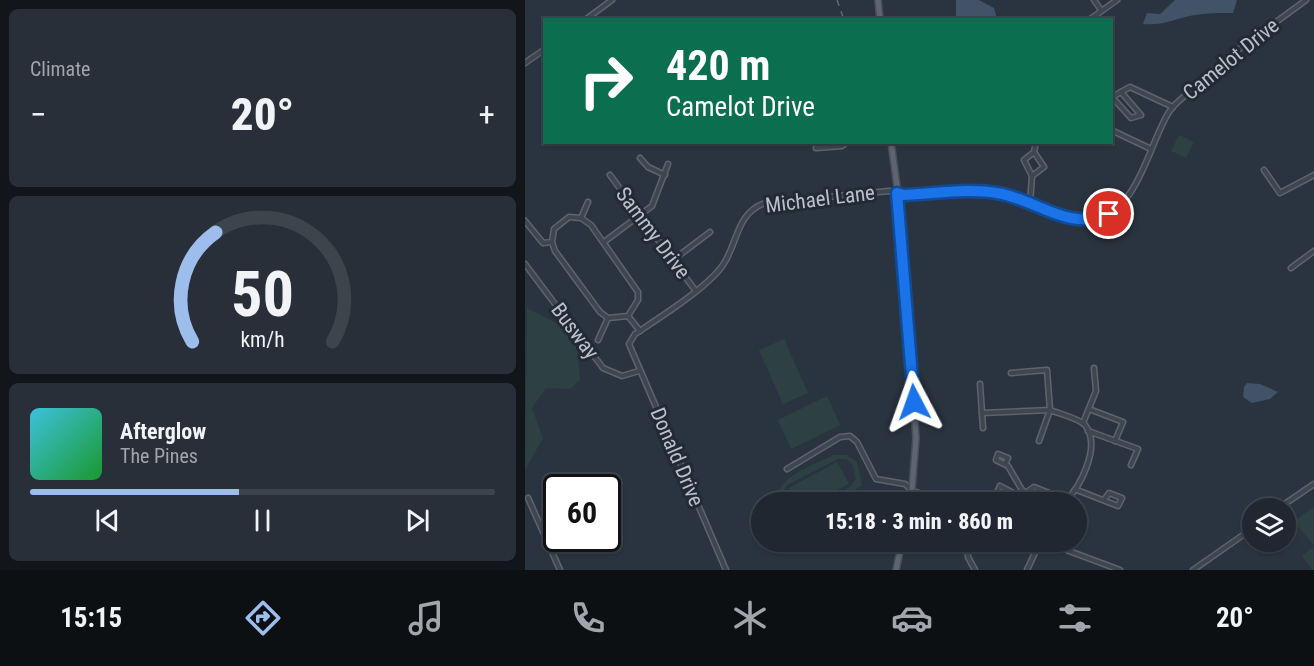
<!DOCTYPE html>
<meta charset="utf-8">
<style>
body{margin:0;font-family:"Roboto Condensed",sans-serif;background:#282f38;color:#f1f3f6;height:100vh;display:flex;flex-direction:column;font-size:22px;white-space:nowrap}
*{box-sizing:border-box;margin:0}
p{font-size:20px;color:#a2a5ab}
.icon{flex:none;width:33px;height:33px;fill:none;stroke:currentColor;stroke-width:2;stroke-linecap:round;stroke-linejoin:round}
.map{position:relative;flex:1;overflow:hidden}
.sheet{display:flex;flex-direction:column;gap:9px;padding:9px;background:#12151a;width:525px}
.sheet>*{flex:none}
.hud{position:absolute;left:18px;top:18px;width:570px;height:126px;border-radius:0px;box-shadow:0 2px 4px #0004,0 0 0 2px #3d444c;background:#0b6e4f;color:#fff;overflow:hidden}
.tools{position:absolute;left:717px;top:498px;display:grid;gap:12px}
.tools a{display:grid;place-items:center;width:54px;height:54px;border-radius:50%;background:#202730;box-shadow:0 2px 4px #0004,0 0 0 2px #3d444c;font-size:30px}
.speed{position:absolute;left:18px;top:474px;display:flex;gap:12px;font-size:30px;font-weight:700;text-align:center}
.speed>*{display:grid;place-content:center;width:78px;height:78px;border-radius:50%;background:#202730;box-shadow:0 2px 4px #0004,0 0 0 2px #3d444c;line-height:1}
.speed .limit{border:3px solid #111;border-radius:9px;background:#fff;color:#111}
.pin{position:absolute;display:grid;place-items:center;width:51px;height:51px;color:#fff;margin:-26px;border:3px solid #fff;border-radius:50%;box-shadow:0 2px 6px #0007}
.me{position:absolute;width:66px;margin:-33px;rotate:356deg;stroke-linejoin:round;filter:drop-shadow(0 0 4px #0008)}
.turn{display:flex;align-items:center;gap:21px;height:126px;padding:0 24px;font-size:27px}
.turn .icon{width:78px;height:78px;stroke-width:2.5}
.turn b{display:block;font-size:42px;line-height:51px}
.big{font-size:45px;font-weight:800;line-height:1.1}
.sheet .tile{flex:1;display:flex;flex-direction:column;justify-content:center;gap:9px;min-width:0;padding:0 21px;border-radius:9px;background:#282f38}
.sheet .dial{align-items:center;gap:0}
.dial svg{height:156px;overflow:visible;fill:none;stroke:#3d444c;stroke-width:7;stroke-linecap:round;text-anchor:middle}
.dial text{fill:#f1f3f6;stroke:none}
.song{display:flex;align-items:center;gap:18px}
.cover{width:72px;height:72px;border-radius:9px;background:linear-gradient(135deg,hsl(190 70% 55%),hsl(130 70% 35%))}
.played{height:6px;border-radius:3px;background:linear-gradient(90deg,#9dbded 45%,#3d444c 45%)}
.keys{display:flex;justify-content:space-around;direction:ltr}
.heat{display:flex;justify-content:space-between;align-items:center;font-size:33px;direction:ltr}
.trip{position:absolute;left:226px;top:492px;width:336px;height:60px;border-radius:30px;background:#202730;box-shadow:0 2px 4px #0004,0 0 0 2px #3d444c;font-weight:800;line-height:60px;text-align:center}
.menu{display:flex;height:96px;justify-content:space-around;align-items:center;background:#0d1013;color:#a2a5ab}
.menu .icon{width:42px;height:42px}
.menu .current{color:#9dbded}
.menu b{font-size:27px;color:#f1f3f6}
main{display:flex;flex:1;min-height:0}
.map>svg:first-child{display:block}
.green{fill:#2d4142}
.water{fill:#425267}
.lines{fill:none;stroke-linecap:round;stroke-linejoin:round}
.minor-casing{stroke:#5c646d;stroke-width:7}
.major-casing{stroke:#484f59;stroke-width:8}
.minor{stroke:#3e4650;stroke-width:4}
.major{stroke:#5c6570;stroke-width:5}
.rail{stroke:#606a76;stroke-width:1.5;stroke-dasharray:6 6;stroke-linecap:butt}
.route-casing{stroke:#114b97;stroke-width:15}
.route{stroke:#1a73e8;stroke-width:10}
.labels{text-anchor:middle;stroke-width:6;stroke-linejoin:round;paint-order:stroke}
.street-label{font-size:21px;fill:#bbc1ca;stroke:#222b35}
</style>
<main>
<section class="sheet">
<div class="tile"><p>Climate</p>
<div class="heat"><a>−</a><b class="big">20°</b><a>+</a></div>
</div>
<div class="tile dial"><svg viewBox="0 0 100 80">
<path d="M14 69A42 42 0 1 1 86 69"/>
<path d="M14 69A42 42 0 0 1 26 13" stroke="#9dbded"/>
<text x="50" y="56" font-size="32" font-weight="700">50</text>
<text x="50" y="72" font-size="11">km/h</text>
</svg></div>
<div class="tile">
<div class="song"><i class="cover"></i><div><b>Afterglow</b><p>The Pines</p></div></div>
<div class="played"></div>
<div class="keys"><svg class="icon" aria-label="previous" viewBox="0 0 24 24"><path d="M18 5L8 12l10 7zM5 5v14"/></svg><svg class="icon" aria-label="pause" viewBox="0 0 24 24"><path d="M8 5v14M16 5v14"/></svg><svg class="icon" aria-label="next" viewBox="0 0 24 24"><path d="M6 5l10 7-10 7zM19 5v14"/></svg></div>
</div>
</section>
<div class="map">
<svg width="789" height="570" viewBox="0 0 789 570">
<rect width="100%" height="100%" fill="#2a3440"/>
<g class="green">
<path d="M654 135 669 142 661 158 646 151Z"/>
<path d="M609 207 610 216 604 217 608 223 593 233 584 220 599 210 604 216 603 208Z"/>
<path d="M2 308 33 324 52 345 55 380 45 389 21 388 7 408 18 438 0 470Z"/>
<path d="M259 339 283 393 258 404 234 350Z"/>
<path d="M302 396 315 425 266 449 253 420Z"/>
<path d="M309 455H322L332 462 337 486 305 502H296L325 487 331 479 328 465 321 459H313L262 485 257 493V502H252C249 477 291 464 309 455Z"/>
<path d="M312 462 324 484 288 502H271L264 488Z"/>
<path d="M789 507V570H787L777 556 789 546 769 521Z"/>
</g>
<g class="water">
<path d="M431 0H454L469 8 472 19H431Z"/>
<path d="M650 0H712L708 13C692 13 675 13 660 17 642 22 637 25 618 24L622 13 635 14Z"/>
<path d="M722 383 735 384 753 392 745 399 727 403 718 397 719 387Z"/>
</g>
<g class="lines">
<g class="minor-casing">
<g id="minor">
<path d="M569 0 576 10"/>
<path d="M60 20 87 0"/>
<path d="M564 20 592 0"/>
<path d="M0 63 20 49"/>
<path d="M587 97 606 118 616 115 596 92"/>
<path d="M587 97 605 87 648 107"/>
<path d="M586 130 626 149"/>
<path d="M291 148 317 146 322 142"/>
<path d="M509 152 499 160 507 176 519 167 509 152 511 142"/>
<path d="M115 158 123 167 140 175"/>
<path d="M739 170 755 193 789 175"/>
<path d="M85 175 170 290"/>
<path d="M505 203 507 176"/>
<path d="M44 217 56 218 66 225 113 292V300L103 316 83 318 75 312 30 251 27 242 29 229Z"/>
<path d="M56 218 63 202"/>
<path d="M0 221 18 243 27 242"/>
<path d="M79 242 127 206 143 164"/>
<path d="M148 260 185 232"/>
<path d="M0 264 78 368 97 376 114 371"/>
<path d="M766 268 789 251"/>
<path d="M103 316 115 331"/>
<path d="M73 340 83 318"/>
<path d="M486 373 522 370 525 410C535 414 553 418 560 425 577 446 555 487 540 502"/>
<path d="M455 384 458 428"/>
<path d="M564 409 598 422 590 441"/>
<path d="M457 413 525 410 514 441"/>
<path d="M558 423 571 391 569 368"/>
<path d="M563 431 613 449 606 465"/>
<path d="M480 464 483 458 473 454 471 460 483 466 504 502"/>
<path d="M262 469 315 437 325 436 332 442 351 479 380 484 388 491 422 502"/>
<path d="M552 490 593 506 597 498 584 493 579 500"/>
<path d="M499 494 509 487 524 493"/>
<path d="M492 495 475 486 471 495 489 502 492 495 498 491"/>
<path d="M3 498 35 570"/>
<path d="M754 508 789 484"/>
<path d="M552 513 558 516 552 527"/>
<path d="M442 542 443 557 450 570"/>
<path d="M520 542 595 570"/>
<path d="M201 570 104 344 110 334C134 318 182 288 198 265 213 243 211 213 240 203L364 191 379 195C412 194 450 187 483 195 511 202 534 224 564 220 614 214 622 147 644 112 651 101 662 95 670 87 703 54 744 28 781 0"/>
<path d="M502 570 515 542"/>
<path d="M668 570 728 528"/>
</g>
</g>
<g class="major-casing">
<g id="major">
<path d="M353 0 355 20"/>
<path d="M366 142 374 201 391 438 386 502"/>
<path d="M371 570 377 542"/>
</g>
</g>
<use href="#minor" class="minor"/>
<use href="#major" class="major"/>
<path class="rail" d="M312 0 319 20"/>
</g>
<g class="lines">
<g class="route-casing">
<path id="route" d="M389 402 372 193 378 195C409 194 442 188 472 193 512 199 542 232 584 214"/>
</g>
<use href="#route" class="route"/>
</g>
<g class="labels">
<g class="street-label">
<text transform="translate(706 59) rotate(-39)" y="7">Camelot Drive</text>
<text transform="translate(295 199) rotate(-7)" y="7">Michael Lane</text>
<text transform="translate(128 233) rotate(53)" y="7">Sammy Drive</text>
<text transform="translate(50 331) rotate(53)" y="7">Busway</text>
<text transform="translate(152 457) rotate(67)" y="7">Donald Drive</text>
</g>
</g>
</svg>
<div class="tools">
<a><svg class="icon" aria-label="layers" viewBox="0 0 24 24"><path d="M12 4l9 5-9 5-9-5zM3 14l9 5 9-5"/></svg></a>
</div>
<div class="speed"><div class="limit">60</div></div>
<div class="pin" style="left:584px;top:214px;background:#d93025"><svg class="icon" aria-label="arrive" viewBox="0 0 24 24"><path d="M6 21V4h12l-3 4 3 4H6"/></svg></div>
<svg class="me" style="left:389px;top:402px" viewBox="-20 -20 40 40"><path d="M0-17L14 15 0 8-14 15z" fill="#1a73e8" stroke="#fff" stroke-width="4"/></svg>
<div class="trip">15:18 · 3 min · 860 m</div>
<div class="hud">
<div class="turn"><svg class="icon" aria-label="right" viewBox="0 0 24 24"><path d="M7 20v-9h11M14 6l5 5-5 5"/></svg><div><b>420 m</b>Camelot Drive</div></div>
</div>
</div>
</main>
<nav class="menu">
<b>15:15</b>
<svg class="icon current" aria-label="directions" viewBox="0 0 24 24"><path d="M12 3l9 9-9 9-9-9zM9 14v-3h6M13 9l2 2-2 2"/></svg>
<svg class="icon" aria-label="music" viewBox="0 0 24 24"><path d="M9 18V5l10-2v13"/><circle cx="6" cy="18" r="3"/><circle cx="16" cy="16" r="3"/></svg>
<svg class="icon" aria-label="phone" viewBox="0 0 24 24"><path d="M5 4h4l2 5-3 2q2 4 5 5l2-3 5 2v4C11 20 4 13 5 4z"/></svg>
<svg class="icon" aria-label="climate" viewBox="0 0 24 24"><path d="M12 3v18M4 7l16 10M4 17L20 7"/></svg>
<svg class="icon" aria-label="car" viewBox="0 0 24 24"><path d="M5 17H2v-5l4-1 3-4h7l3 4 3 1v5h-3M9 17h6M6 11h13"/><circle cx="7" cy="17" r="2"/><circle cx="17" cy="17" r="2"/></svg>
<svg class="icon" aria-label="filters" viewBox="0 0 24 24"><path d="M4 7h16M4 17h16"/><circle cx="9" cy="7" r="2"/><circle cx="15" cy="17" r="2"/></svg>
<b>20°</b>
</nav>
